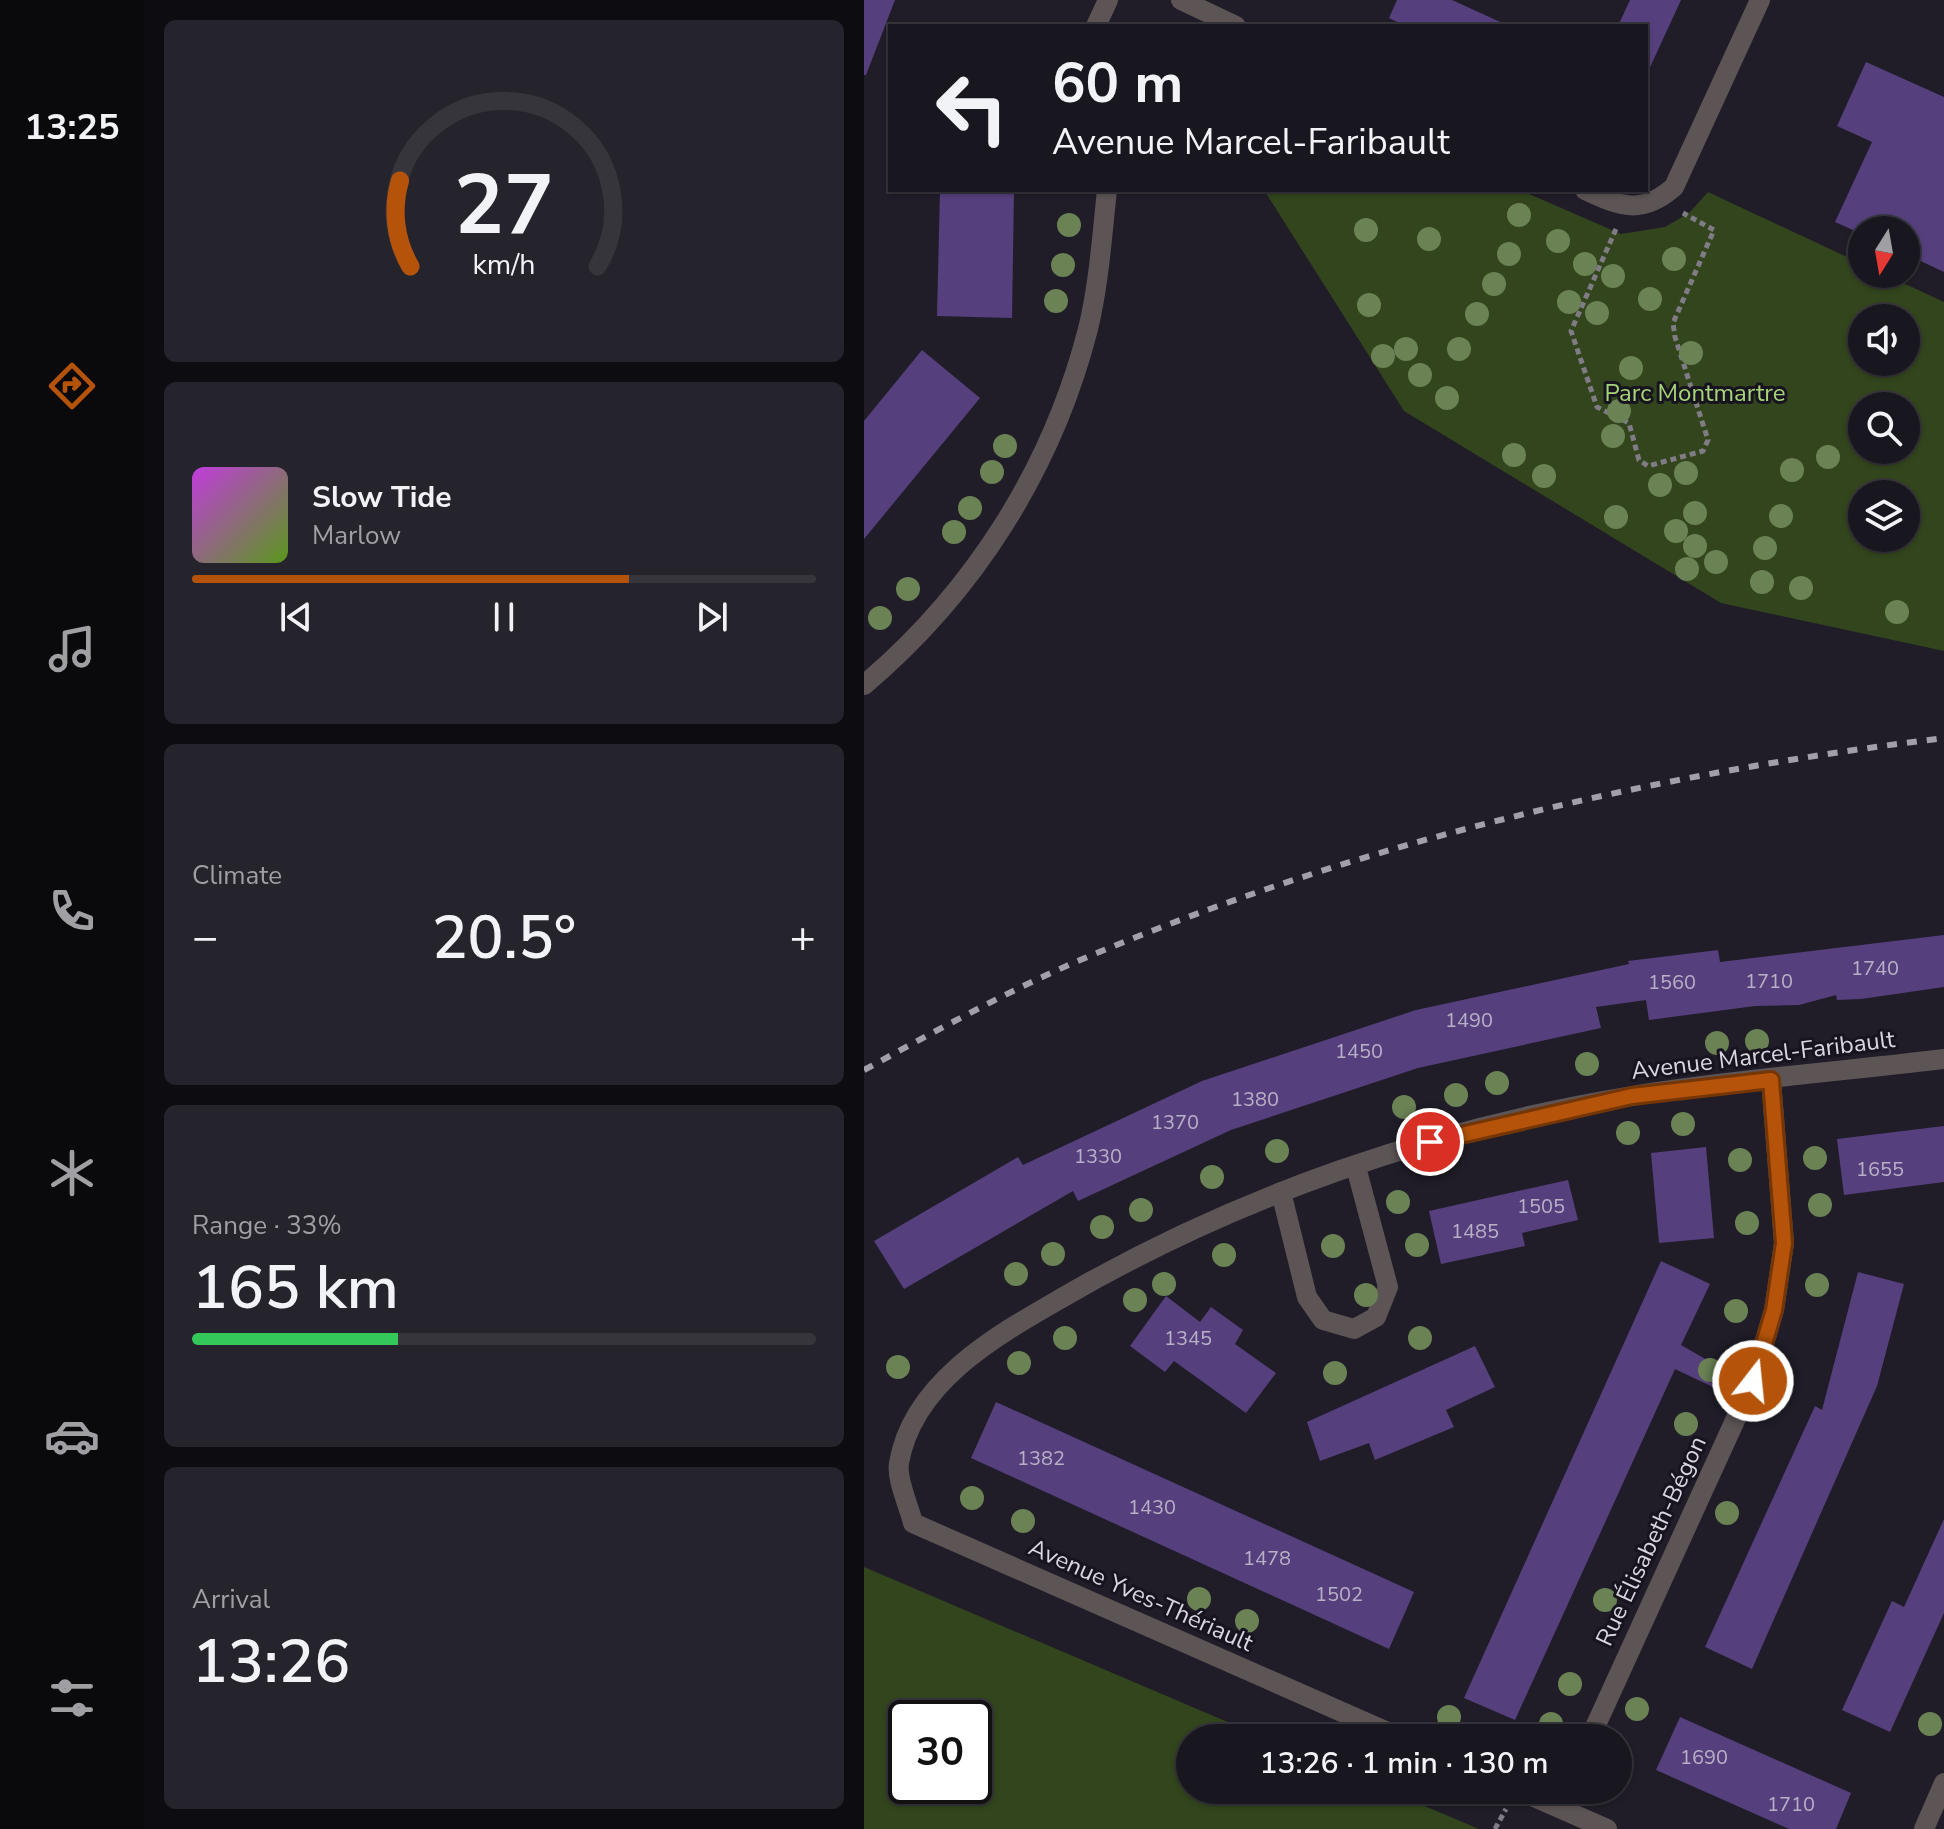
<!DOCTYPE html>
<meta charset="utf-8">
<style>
body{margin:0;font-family:"Nunito Sans",sans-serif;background:#25232b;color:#f1f3f6;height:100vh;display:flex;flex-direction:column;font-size:30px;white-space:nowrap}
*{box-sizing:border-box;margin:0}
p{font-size:26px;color:#9f9fa4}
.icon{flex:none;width:44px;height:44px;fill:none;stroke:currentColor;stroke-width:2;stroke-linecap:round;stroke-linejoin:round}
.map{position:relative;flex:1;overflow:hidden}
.panel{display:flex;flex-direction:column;gap:20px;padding:20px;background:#0d0c10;width:720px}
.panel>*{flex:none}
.banner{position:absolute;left:24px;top:24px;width:760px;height:168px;border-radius:0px;box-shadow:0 2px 6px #0004,0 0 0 2px #36353c;background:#18161e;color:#f1f3f6;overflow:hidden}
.needle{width:52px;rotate:191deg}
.buttons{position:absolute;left:984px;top:216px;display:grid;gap:16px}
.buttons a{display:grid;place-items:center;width:72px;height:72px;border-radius:50%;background:#18161e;box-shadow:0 2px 6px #0004,0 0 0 2px #36353c;font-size:40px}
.speed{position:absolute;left:24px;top:1700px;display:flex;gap:16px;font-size:40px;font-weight:700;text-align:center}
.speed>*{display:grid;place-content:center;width:104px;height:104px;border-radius:50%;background:#18161e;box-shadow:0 2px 6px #0004,0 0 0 2px #36353c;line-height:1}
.speed .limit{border:4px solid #111;border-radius:12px;background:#fff;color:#111}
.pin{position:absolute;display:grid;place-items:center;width:68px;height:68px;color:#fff;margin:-34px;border:4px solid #fff;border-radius:50%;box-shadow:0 2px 8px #0007}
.me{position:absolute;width:88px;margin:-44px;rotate:16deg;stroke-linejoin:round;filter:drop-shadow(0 0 6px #0008)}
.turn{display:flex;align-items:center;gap:28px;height:168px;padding:0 32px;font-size:36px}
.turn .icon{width:104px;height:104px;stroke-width:2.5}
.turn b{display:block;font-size:56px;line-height:68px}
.big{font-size:60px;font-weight:600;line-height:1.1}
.panel .card{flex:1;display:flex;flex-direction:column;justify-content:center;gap:12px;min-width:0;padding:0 28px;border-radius:12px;background:#25232b}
.panel .dial{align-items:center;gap:0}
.dial svg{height:208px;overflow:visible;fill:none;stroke:#36353c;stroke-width:7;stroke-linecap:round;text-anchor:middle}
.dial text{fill:#f1f3f6;stroke:none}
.song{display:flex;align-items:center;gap:24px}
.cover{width:96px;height:96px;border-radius:12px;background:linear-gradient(135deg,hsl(290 70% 55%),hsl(90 70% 35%))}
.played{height:8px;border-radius:4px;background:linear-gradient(90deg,#b45309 70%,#36353c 70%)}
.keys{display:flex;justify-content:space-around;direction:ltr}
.heat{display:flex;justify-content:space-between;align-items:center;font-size:44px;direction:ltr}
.charge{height:12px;border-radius:6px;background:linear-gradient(90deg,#34c759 33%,#36353c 0)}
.trip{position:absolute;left:312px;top:1724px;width:456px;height:80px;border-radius:40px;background:#18161e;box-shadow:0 2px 6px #0004,0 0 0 2px #36353c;font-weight:600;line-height:80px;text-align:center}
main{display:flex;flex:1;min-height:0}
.tabs{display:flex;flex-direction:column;width:144px;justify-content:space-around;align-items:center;background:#0a090c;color:#9f9fa4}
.tabs .icon{width:56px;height:56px}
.tabs .on{color:#b45309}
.tabs b{font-size:36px;color:#f1f3f6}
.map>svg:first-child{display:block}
.green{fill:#32451d;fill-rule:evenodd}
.building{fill:#553f7d}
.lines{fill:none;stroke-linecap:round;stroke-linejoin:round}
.path{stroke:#7f7c85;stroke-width:5;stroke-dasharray:6 4;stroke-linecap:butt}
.minor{stroke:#5c5455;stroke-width:20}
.rail{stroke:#a29fa8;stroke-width:6;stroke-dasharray:10 10;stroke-linecap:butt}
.tree{fill:#6a8254}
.route-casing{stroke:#753606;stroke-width:20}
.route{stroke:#b45309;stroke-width:14}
.labels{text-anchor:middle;stroke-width:6;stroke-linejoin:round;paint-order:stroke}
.number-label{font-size:20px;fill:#b8b0c6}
.park-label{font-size:24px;fill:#a6d578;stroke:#17141f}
.street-label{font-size:24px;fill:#d9d6de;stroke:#17141f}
</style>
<main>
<nav class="tabs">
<b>13:25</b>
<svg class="icon on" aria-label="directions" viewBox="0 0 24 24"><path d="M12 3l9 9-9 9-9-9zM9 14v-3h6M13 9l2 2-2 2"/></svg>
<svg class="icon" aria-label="music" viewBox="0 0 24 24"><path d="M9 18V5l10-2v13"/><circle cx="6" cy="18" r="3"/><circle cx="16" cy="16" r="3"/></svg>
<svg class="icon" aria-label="phone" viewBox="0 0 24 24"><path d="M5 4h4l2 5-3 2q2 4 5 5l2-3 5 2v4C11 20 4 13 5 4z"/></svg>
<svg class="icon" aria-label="climate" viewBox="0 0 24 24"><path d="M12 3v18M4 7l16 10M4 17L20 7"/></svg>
<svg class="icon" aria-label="car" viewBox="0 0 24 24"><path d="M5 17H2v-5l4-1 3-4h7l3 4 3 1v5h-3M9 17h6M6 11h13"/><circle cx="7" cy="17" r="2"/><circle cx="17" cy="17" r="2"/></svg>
<svg class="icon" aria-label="filters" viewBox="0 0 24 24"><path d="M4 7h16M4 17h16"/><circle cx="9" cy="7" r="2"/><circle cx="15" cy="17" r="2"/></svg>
</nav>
<section class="panel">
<div class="card dial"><svg viewBox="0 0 100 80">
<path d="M14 69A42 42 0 1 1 86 69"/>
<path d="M14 69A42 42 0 0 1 10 36" stroke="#b45309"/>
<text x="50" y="56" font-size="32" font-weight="700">27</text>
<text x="50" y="72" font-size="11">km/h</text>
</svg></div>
<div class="card">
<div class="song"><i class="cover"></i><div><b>Slow Tide</b><p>Marlow</p></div></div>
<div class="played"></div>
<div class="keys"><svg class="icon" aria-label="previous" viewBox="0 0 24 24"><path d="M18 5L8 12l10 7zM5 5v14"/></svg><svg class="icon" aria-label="pause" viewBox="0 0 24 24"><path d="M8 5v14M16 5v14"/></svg><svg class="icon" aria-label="next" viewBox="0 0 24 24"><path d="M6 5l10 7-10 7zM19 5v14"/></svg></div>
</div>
<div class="card"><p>Climate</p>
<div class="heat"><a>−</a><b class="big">20.5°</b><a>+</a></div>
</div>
<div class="card"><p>Range · 33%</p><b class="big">165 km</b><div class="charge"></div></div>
<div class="card"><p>Arrival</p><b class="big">13:26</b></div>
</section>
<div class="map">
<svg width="1080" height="1829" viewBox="0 0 1080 1829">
<rect width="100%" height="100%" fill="#201d28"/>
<g class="green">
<path d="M400 190H656L757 234 801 227 825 213 844 192 998 264V274H1020L1080 302V651L857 603 540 411ZM1042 318V362H998V318ZM1042 406V450H998V406ZM1042 494V538H998V494Z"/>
<path d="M0 1567 401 1738H326V1790H523L615 1829H0ZM110 1718V1786H42V1718Z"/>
</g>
<g class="building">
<path d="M0 0H31L2 75H0Z"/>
<path d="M533 0H588L645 26H541L525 18Z"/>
<path d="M766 0H817L782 76V26H754Z"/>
<path d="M1002 62 1080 97V272L1042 254V230H998V234L971 222 1008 142 973 126Z"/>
<path d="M76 190H150L148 318 73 316Z"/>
<path d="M58 350 116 398 0 539V421Z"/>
<path d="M1080 935V987L997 999 973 1000 972 995 935 1005 891 1006 785 1020 782 1000 732 1007 737 1028 554 1068 367 1130 214 1201 209 1191 40 1289 10 1241 154 1157 159 1165 338 1081 552 1010 765 964 764 961 854 950 856 962Z"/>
<path d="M1080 1126V1182L980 1195 973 1139Z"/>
<path d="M842 1147 850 1238 795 1243 787 1153Z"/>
<path d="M704 1180 714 1220 658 1233 661 1246 577 1264 565 1211Z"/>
<path d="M797 1261 846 1284 817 1345 864 1372 855 1390 811 1369 651 1720 600 1698Z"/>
<path d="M994 1272 1040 1284 1013 1386 888 1669 841 1647 951 1406 958 1410Z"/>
<path d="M302 1296 336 1322 347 1307 379 1330 371 1344 412 1373 382 1413 310 1361 301 1372 266 1346Z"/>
<path d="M611 1346 631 1387 582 1410 590 1427 511 1460 505 1443 456 1461 443 1422Z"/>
<path d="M132 1402 550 1592 525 1649 107 1458Z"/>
<path d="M1080 1519V1613L1026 1732 978 1710 1028 1601 1040 1607Z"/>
<path d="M816 1717 987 1793 972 1829H925L792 1770Z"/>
</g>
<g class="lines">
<g class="path">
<path d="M752 229 707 331 733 407 765 423 775 460 784 466 839 451 844 440 811 337 809 323 850 230 819 213"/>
<path d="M631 1829 642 1809"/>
</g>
<g class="minor">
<path d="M317 0 372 26"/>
<path d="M232 26 244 0"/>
<path d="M721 190C757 207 778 215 810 187L896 0"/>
<path d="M0 685C110 592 188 469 224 329 235 284 238 236 243 190"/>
<path d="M417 1192 443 1297 459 1320 490 1329 512 1317 524 1287 492 1167"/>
<path d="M537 1738 49 1523C45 1506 32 1479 35 1463 49 1380 137 1333 203 1295 376 1195 571 1128 768 1096 871 1079 976 1072 1080 1059"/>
<path d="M726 1738 889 1381 910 1310 920 1243 907 1080"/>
<path d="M654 1790 743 1829"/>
<path d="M1060 1829 1080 1783"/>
</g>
<path class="rail" d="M0 1070C72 1031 145 990 221 958 494 843 786 774 1080 738"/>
</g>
<g class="tree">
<circle cx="655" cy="215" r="12"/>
<circle cx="205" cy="225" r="12"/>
<circle cx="502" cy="230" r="12"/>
<circle cx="565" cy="239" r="12"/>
<circle cx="694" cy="241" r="12"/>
<circle cx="645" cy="254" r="12"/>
<circle cx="810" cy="259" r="12"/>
<circle cx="721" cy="264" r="12"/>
<circle cx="199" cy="265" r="12"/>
<circle cx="749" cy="276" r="12"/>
<circle cx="630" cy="284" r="12"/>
<circle cx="786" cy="299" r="12"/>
<circle cx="192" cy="301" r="12"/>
<circle cx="705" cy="302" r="12"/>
<circle cx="505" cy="305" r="12"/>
<circle cx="733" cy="313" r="12"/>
<circle cx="613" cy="314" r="12"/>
<circle cx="542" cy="349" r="12"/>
<circle cx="595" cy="349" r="12"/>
<circle cx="827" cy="353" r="12"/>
<circle cx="519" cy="356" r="12"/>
<circle cx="767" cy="368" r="12"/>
<circle cx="556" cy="375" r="12"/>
<circle cx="583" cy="398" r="12"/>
<circle cx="755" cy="411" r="12"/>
<circle cx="749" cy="436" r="12"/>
<circle cx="141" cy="446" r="12"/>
<circle cx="650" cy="455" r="12"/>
<circle cx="964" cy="457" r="12"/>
<circle cx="928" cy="470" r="12"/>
<circle cx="128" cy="472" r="12"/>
<circle cx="822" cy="473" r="12"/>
<circle cx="680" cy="476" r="12"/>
<circle cx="796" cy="485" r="12"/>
<circle cx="106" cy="508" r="12"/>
<circle cx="831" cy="513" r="12"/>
<circle cx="917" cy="516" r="12"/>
<circle cx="752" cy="517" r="12"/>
<circle cx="812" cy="531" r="12"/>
<circle cx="90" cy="532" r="12"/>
<circle cx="831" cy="546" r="12"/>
<circle cx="901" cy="548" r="12"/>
<circle cx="852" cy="562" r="12"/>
<circle cx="823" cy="569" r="12"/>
<circle cx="898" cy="582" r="12"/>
<circle cx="937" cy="588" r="12"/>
<circle cx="44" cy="589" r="12"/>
<circle cx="1033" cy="612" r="12"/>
<circle cx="16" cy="618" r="12"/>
<circle cx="893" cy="1041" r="12"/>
<circle cx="853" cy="1043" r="12"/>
<circle cx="723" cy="1064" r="12"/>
<circle cx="633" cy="1083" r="12"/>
<circle cx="592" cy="1095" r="12"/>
<circle cx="540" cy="1107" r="12"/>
<circle cx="819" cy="1124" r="12"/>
<circle cx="764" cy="1133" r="12"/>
<circle cx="413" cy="1151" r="12"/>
<circle cx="951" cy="1158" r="12"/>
<circle cx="876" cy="1160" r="12"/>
<circle cx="348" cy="1177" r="12"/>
<circle cx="534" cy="1202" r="12"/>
<circle cx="956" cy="1205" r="12"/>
<circle cx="277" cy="1210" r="12"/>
<circle cx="883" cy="1223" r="12"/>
<circle cx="238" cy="1227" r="12"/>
<circle cx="553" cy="1245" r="12"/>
<circle cx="469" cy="1246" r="12"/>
<circle cx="189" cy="1254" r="12"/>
<circle cx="360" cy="1255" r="12"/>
<circle cx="152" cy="1274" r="12"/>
<circle cx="300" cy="1284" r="12"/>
<circle cx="953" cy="1285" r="12"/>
<circle cx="502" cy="1295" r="12"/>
<circle cx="271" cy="1300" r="12"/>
<circle cx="872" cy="1311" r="12"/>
<circle cx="201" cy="1338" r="12"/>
<circle cx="556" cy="1338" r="12"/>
<circle cx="155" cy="1363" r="12"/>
<circle cx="34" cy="1367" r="12"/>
<circle cx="846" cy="1370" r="12"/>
<circle cx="471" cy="1373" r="12"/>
<circle cx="822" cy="1424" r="12"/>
<circle cx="108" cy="1498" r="12"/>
<circle cx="863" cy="1513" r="12"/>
<circle cx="159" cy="1521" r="12"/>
<circle cx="335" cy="1599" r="12"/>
<circle cx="741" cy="1600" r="12"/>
<circle cx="383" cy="1621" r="12"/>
<circle cx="706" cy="1684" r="12"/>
<circle cx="773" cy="1709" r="12"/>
<circle cx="585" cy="1717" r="12"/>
<circle cx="687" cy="1724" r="12"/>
<circle cx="1066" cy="1724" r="12"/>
</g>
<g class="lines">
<g class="route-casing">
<path id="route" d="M566 1142 768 1096 907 1080 920 1243 910 1310 889 1381"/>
</g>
<use href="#route" class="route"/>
</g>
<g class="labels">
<g class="number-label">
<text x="1011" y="975">1740</text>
<text x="905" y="988">1710</text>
<text x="808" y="989">1560</text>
<text x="605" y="1027">1490</text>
<text x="495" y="1058">1450</text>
<text x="391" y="1106">1380</text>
<text x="311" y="1129">1370</text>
<text x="234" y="1163">1330</text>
<text x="1016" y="1176">1655</text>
<text x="677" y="1213">1505</text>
<text x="611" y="1238">1485</text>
<text x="324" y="1345">1345</text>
<text x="177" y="1465">1382</text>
<text x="288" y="1514">1430</text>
<text x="403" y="1565">1478</text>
<text x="475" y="1601">1502</text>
<text x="840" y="1764">1690</text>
<text x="927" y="1811">1710</text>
</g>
<g class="park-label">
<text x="831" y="401">Parc Montmartre</text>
</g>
<g class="street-label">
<text transform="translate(899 1055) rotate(-7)" y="8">Avenue Marcel-Faribault</text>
<text transform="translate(787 1541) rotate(-65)" y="8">Rue Élisabeth-Bégon</text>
<text transform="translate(277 1595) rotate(24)" y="8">Avenue Yves-Thériault</text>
</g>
</g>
</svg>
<div class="buttons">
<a><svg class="needle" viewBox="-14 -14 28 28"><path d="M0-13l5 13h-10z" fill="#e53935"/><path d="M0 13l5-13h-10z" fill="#9f9fa4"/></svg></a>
<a><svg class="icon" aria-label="sound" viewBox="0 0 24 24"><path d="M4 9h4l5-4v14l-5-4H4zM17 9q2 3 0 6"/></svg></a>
<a><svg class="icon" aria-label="search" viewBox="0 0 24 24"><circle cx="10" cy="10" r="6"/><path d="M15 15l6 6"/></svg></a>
<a><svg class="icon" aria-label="layers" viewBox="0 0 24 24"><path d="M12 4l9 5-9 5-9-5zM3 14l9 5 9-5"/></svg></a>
</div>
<div class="speed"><div class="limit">30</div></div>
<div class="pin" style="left:566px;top:1142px;background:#d93025"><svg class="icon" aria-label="arrive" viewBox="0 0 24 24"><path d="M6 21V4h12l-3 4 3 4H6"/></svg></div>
<svg class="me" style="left:889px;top:1381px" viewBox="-20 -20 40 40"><circle r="17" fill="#b45309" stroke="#fff" stroke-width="3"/><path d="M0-11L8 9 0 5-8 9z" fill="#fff"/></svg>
<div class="trip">13:26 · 1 min · 130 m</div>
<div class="banner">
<div class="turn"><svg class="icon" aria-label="left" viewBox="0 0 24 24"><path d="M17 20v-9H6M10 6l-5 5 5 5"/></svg><div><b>60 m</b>Avenue Marcel-Faribault</div></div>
</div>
</div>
</main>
